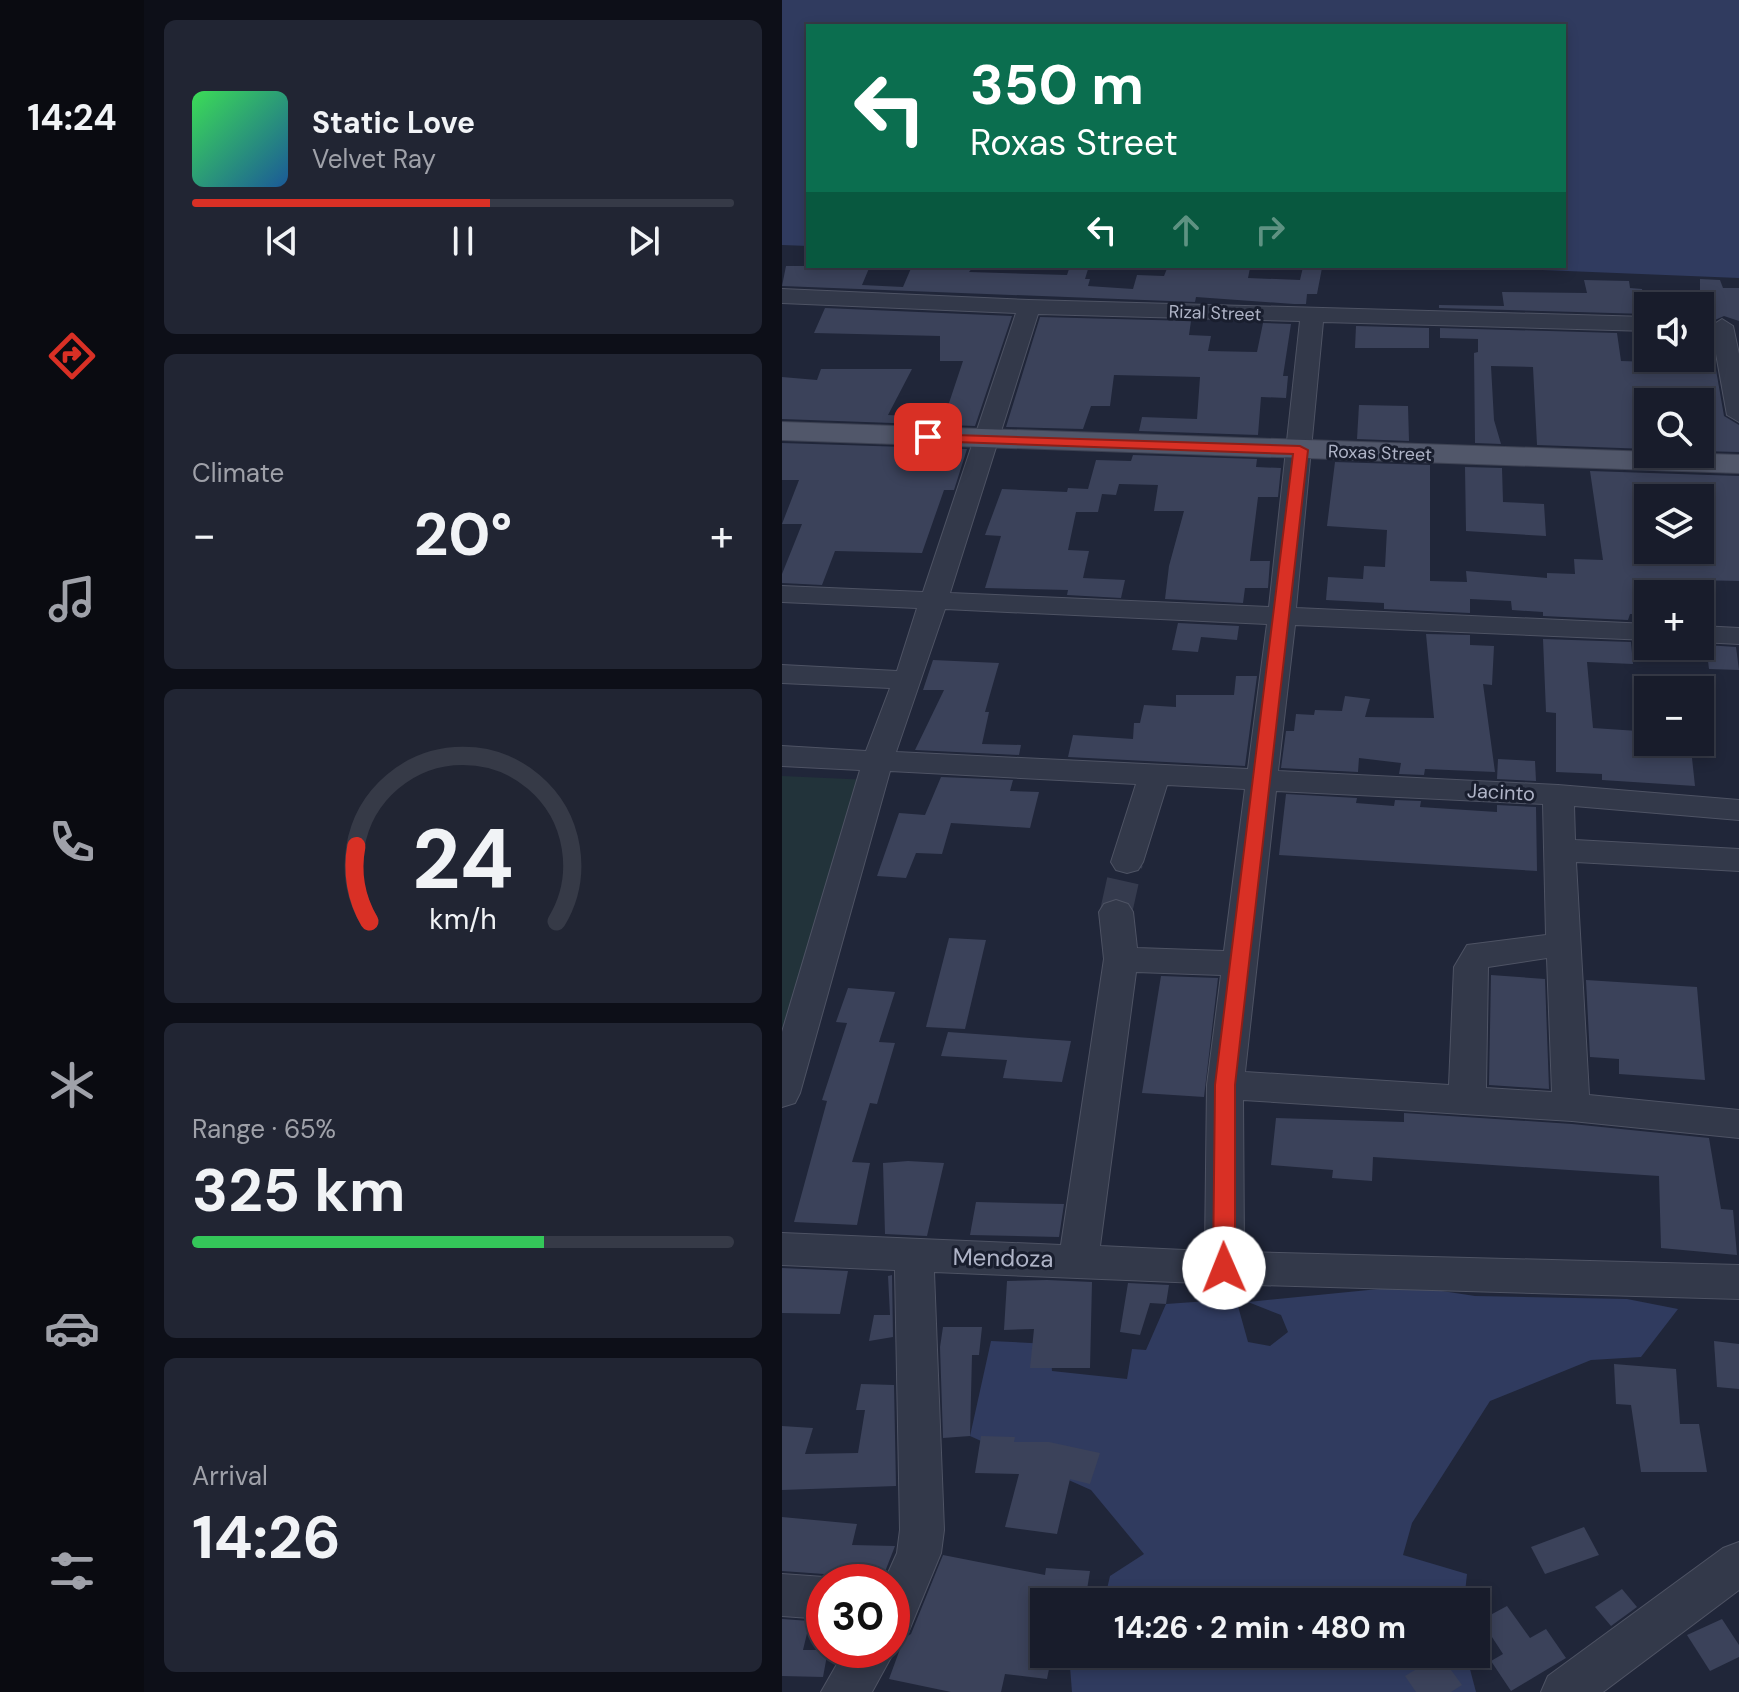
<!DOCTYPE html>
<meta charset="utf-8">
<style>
body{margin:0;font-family:"DM Sans",sans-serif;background:#212533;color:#f1f3f6;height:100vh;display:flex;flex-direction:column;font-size:30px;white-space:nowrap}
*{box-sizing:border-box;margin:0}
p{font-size:26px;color:#9fa1a9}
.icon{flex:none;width:44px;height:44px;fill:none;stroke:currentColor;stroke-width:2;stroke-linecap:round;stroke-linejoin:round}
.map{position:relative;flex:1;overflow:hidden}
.details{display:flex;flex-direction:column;gap:20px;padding:20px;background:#0d0f18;width:638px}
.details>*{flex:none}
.hud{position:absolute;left:24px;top:24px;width:760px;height:244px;border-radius:0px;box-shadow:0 4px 12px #0003,0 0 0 2px #363a47;background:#0b6e4f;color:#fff;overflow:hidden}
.buttons{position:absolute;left:852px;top:292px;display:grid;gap:16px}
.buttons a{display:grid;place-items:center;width:80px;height:80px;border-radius:0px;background:#181c2b;box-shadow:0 4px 12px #0003,0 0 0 2px #363a47;font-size:40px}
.speed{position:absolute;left:24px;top:1564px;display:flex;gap:16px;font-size:40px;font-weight:700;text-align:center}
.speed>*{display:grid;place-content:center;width:104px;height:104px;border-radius:50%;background:#181c2b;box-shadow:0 4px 12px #0003,0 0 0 2px #363a47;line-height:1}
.speed .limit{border:12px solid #d22;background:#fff;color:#111}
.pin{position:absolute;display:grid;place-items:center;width:68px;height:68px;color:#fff;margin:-34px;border-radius:16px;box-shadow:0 4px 12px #0006}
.me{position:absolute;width:88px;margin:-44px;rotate:359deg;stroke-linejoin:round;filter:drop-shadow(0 0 6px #0008)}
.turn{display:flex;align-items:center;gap:28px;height:168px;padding:0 32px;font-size:36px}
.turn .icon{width:104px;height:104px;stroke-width:2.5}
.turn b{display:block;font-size:56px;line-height:68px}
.lanes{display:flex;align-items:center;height:76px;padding:0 32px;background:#0003;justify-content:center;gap:40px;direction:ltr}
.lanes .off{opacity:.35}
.big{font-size:60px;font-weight:700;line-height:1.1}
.details .card{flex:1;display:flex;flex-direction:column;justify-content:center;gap:12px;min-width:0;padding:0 28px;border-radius:12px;background:#212533}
.details .dial{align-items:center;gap:0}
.dial svg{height:208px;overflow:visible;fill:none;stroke:#363a47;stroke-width:7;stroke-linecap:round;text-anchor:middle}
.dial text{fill:#f1f3f6;stroke:none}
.song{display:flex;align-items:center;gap:24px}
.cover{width:96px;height:96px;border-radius:12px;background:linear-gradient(135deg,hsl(130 70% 55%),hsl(210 70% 35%))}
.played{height:8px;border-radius:4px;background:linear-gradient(90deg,#d93025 55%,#363a47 55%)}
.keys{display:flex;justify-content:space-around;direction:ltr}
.heat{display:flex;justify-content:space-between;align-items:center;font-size:44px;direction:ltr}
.charge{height:12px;border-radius:6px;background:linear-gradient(90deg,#34c759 65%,#363a47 0)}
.trip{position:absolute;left:248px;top:1588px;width:460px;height:80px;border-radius:0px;background:#181c2b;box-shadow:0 4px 12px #0003,0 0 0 2px #363a47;font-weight:700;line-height:80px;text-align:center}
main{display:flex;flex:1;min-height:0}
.dock{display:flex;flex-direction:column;width:144px;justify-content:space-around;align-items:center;background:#0a0b11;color:#9fa1a9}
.dock .icon{width:56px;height:56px}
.dock .selected{color:#d93025}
.dock b{font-size:36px;color:#f1f3f6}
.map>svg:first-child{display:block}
.green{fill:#22333a}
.water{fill:#303b5f}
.building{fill:#3b425a;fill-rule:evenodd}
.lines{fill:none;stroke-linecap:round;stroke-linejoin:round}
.minor-tunnel{stroke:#353b4e;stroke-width:32;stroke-dasharray:32 16;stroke-linecap:butt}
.minor-casing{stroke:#4e5364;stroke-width:2}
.major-casing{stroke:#3d4253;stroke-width:2}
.minor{fill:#33394a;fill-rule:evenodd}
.major{fill:#51576a;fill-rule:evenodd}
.route{fill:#d93025;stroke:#8d1f18;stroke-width:2}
.labels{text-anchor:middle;stroke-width:6;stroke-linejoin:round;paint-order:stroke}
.far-street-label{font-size:18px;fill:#aeb3c6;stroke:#191e2e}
.street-label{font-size:20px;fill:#aeb3c6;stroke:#191e2e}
.near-street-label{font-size:24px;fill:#aeb3c6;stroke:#191e2e}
</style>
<main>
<nav class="dock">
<b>14:24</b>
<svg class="icon selected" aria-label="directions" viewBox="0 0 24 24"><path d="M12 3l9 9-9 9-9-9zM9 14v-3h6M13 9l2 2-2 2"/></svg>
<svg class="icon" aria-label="music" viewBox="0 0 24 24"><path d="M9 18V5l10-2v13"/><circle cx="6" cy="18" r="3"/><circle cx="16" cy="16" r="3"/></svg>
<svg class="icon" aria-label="phone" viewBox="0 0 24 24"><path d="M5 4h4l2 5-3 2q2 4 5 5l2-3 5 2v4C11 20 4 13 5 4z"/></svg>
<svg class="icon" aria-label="climate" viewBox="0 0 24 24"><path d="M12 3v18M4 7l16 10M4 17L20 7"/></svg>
<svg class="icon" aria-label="car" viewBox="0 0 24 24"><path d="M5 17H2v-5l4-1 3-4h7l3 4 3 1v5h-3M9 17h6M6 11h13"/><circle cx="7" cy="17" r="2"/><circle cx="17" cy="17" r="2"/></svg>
<svg class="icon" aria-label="filters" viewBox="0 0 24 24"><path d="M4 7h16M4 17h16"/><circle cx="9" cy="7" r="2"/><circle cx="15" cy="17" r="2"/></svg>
</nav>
<section class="details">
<div class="card">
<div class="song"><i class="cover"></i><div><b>Static Love</b><p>Velvet Ray</p></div></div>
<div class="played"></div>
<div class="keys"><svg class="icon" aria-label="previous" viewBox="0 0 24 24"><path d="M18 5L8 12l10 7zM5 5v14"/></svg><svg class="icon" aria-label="pause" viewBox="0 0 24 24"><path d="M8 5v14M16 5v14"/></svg><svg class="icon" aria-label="next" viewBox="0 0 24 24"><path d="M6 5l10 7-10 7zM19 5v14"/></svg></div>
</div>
<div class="card"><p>Climate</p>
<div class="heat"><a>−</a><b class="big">20°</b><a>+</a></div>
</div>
<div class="card dial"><svg viewBox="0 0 100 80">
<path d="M14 69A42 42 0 1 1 86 69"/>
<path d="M14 69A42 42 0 0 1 9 40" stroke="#d93025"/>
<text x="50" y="56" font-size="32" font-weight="700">24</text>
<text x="50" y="72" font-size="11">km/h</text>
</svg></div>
<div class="card"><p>Range · 65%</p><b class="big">325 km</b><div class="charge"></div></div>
<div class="card"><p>Arrival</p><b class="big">14:26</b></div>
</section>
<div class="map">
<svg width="957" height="1692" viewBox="0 0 957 1692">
<rect width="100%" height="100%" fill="#202639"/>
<path class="green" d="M0 776 88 780 0 1044Z"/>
<g class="water">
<path d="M0 0H957V278L663 266H782V26H26V246L0 245Z"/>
<path d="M627 1286 693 1296 845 1299 896 1309 859 1357 809 1360 708 1401 630 1523 621 1555 685 1574 682 1602H322L328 1576 362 1554 309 1490 188 1436 209 1341 268 1344 270 1371 345 1379 350 1349 364 1350 384 1304 454 1299 466 1342 488 1346 506 1332 499 1315 466 1302Z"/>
<path d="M287 1654H684L694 1692H290Z"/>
</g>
<g class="building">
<path d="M4 266H88L80 285 121 287 130 266H192L187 272 285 275 288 266H307L303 279H308L306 286 351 289 355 275 382 276 386 266 468 268 466 278 518 280 521 267 540 268 535 294H525L524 304H512L414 297 413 302 0 286Z"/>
<path d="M918 279 938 280 941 288H957V321L942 316 933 320 918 317Z"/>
<path d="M802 280 847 281 848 288 860 289 865 314 657 308V305L722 306 720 292 805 293Z"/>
<path d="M43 308 230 316 193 426 0 419V377L35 380 39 369H130L106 415 162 418 181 361H158V336L32 333Z"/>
<path d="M258 317 409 321 407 335 429 336 426 351 475 352 481 323 509 324 501 376H506L504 398 479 397 476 435 357 431 360 417 415 419 418 377 332 375 328 406H309L301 429 224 427Z"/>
<path d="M574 326 647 328V348H573Z"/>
<path d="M658 328 835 333 839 361 933 364 942 416 957 425V452L918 451V402H866V449L755 445 751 367 709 366 712 420 719 444 693 443 692 353 696 352V339L658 338Z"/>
<path d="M577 405 626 406 627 441 575 439Z"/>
<path d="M0 443 185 449 172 490H162L140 553 53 551 40 585 0 583V574L20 524H0L17 480H0Z"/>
<path d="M351 455 475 459 474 467 499 468 496 497H476L468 561H488L486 588H463L461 603 383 599 387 566 402 511H372L376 485 337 484 334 495 320 494 316 512H294L286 550 307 551 301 578 343 580 339 598 285 595 286 590 203 588 219 536 203 535 220 489 285 492 286 488 306 489 314 460 349 461Z"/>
<path d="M553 462 648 465V581L685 582 684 571 765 578V573L793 574 792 559 821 560 808 471 957 476V581L913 580 915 594H866V614H848L846 620 761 616V612L730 610 729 601 688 599V613L602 609V603L544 600 546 577 581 579 582 566 603 567 605 530 545 526ZM866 498H918V550H866Z"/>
<path d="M683 467 720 468 721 502 762 504 764 536 684 531Z"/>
<path d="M396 623 457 626 455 640 419 637 416 652 390 650Z"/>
<path d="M644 634 688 635V645L712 646 710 685 701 684 713 772 643 769 642 775 617 774 619 763 577 758 576 772 499 768 504 731H512L514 714 532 715 533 710 560 711 563 696 588 699 583 717 652 718Z"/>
<path d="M761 639 849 642 851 664 805 662 811 728 856 731 857 742 897 743 899 758H910L913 786 820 780V774L774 772V713L764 712Z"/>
<path d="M924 645 954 647 957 670 927 669Z"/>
<path d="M151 660 217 663 203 712H207L200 744 239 745 237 755 133 750 162 690H141Z"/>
<path d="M454 676H475L463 766 286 757 291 735 351 739 352 723H358L362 705 394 707V695H452Z"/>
<path d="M716 759 753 761 754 781 715 779Z"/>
<path d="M159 777 231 780 228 791 257 792 248 828 169 823 160 854 134 853 124 878 95 876 117 813 143 815Z"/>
<path d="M504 794 575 798 574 803 612 806 613 800 639 801 638 807 715 812V805L754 807 755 871 497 855Z"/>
<path d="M167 938 204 940 183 1029 144 1027Z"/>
<path d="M709 975 763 979 767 1089 707 1085Z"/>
<path d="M379 976 436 978 422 1097 360 1093Z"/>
<path d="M804 980 915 987 923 1080 837 1074V1059L808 1057Z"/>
<path d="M66 988 113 992 97 1042 113 1043 95 1104 88 1103 70 1162 88 1163 75 1225 12 1222 45 1101 40 1100 65 1023 54 1022Z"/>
<path d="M166 1032 289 1041 280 1082 221 1078 225 1060 159 1056Z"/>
<path d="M622 1113 790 1124 927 1138 939 1209 951 1210 955 1255 879 1248 877 1176 591 1157 590 1181 550 1178 551 1170 489 1165 494 1118 622 1122Z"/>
<path d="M126 1161 162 1163 145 1236 103 1234 101 1163Z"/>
<path d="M194 1202 282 1204 277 1237 188 1235Z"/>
<path d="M0 1268 66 1271 58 1314 0 1313Z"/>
<path d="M110 1275 111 1337 87 1341 92 1315H108L106 1276Z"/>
<path d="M265 1280 310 1282 308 1368H248L252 1329 222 1330 225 1281Z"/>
<path d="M346 1283 387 1285 384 1304 368 1303 358 1335 338 1332Z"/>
<path d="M161 1327H200L197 1355H190L188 1436 161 1438 158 1347Z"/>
<path d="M932 1341 957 1344V1389L935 1387Z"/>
<path d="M832 1364 894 1369 898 1424H917L925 1472H859L849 1405 834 1404Z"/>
<path d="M79 1384 112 1385 114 1486 0 1490V1426L31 1428 23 1454 76 1453 83 1410H74Z"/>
<path d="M199 1436 233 1437 232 1442H267L318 1453 308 1484 288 1479 275 1534 223 1527 237 1474 193 1473Z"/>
<path d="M0 1517 75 1524 70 1545 113 1546 99 1582H59L42 1574 0 1571Z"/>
<path d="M802 1527 817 1555 763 1574 749 1547Z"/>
<path d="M161 1555 263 1575 264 1568 308 1571 303 1602H262V1654H270L265 1679 223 1674 219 1692H169L107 1679 122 1638 129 1634Z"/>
<path d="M840 1589 855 1607 829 1626 813 1607Z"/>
<path d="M725 1606 748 1638 764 1629 784 1658 729 1691 709 1661 721 1654 699 1620Z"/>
<path d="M0 1619 28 1621 21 1650H46L41 1677 0 1676Z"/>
<path d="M940 1619 957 1645V1657L928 1671 905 1635Z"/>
<path d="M658 1655 680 1685 669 1692H634L623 1676Z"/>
</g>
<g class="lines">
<path class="minor-tunnel" d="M334 912 345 862"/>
<g class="minor-casing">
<g id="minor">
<path d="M0 289 247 300 866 317V331L541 322 514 608 866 624V640L513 625 496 771 776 785 957 800V820L792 806 793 840 957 849V871L794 862 807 1095 957 1110V1138L790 1121 461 1100 462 1252 957 1265V1299L442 1284 152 1272 162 1530 159 1553 126 1633 110 1640V1582H102L115 1553 118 1530 113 1270 0 1265V1233L279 1245 322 959 317 912 322 904 334 900 346 904 351 912 355 948 442 951 463 789 385 785 361 862 356 870 345 873 334 870 329 862 354 784 108 771 18 1093 13 1103 0 1107V1032L78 770 0 766V746L84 751 108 688 0 683V665L115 671 135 608 0 602V586L141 592 234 313 0 303ZM256 314 518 321 487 607 168 593ZM163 609 485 624 466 769 114 752ZM494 791 761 804 764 935 685 945 672 967 667 1085 463 1072ZM765 958 770 1092 704 1088 706 967ZM354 972 439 975 425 1085 423 1251 318 1246Z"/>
<path d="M940 319 951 326 957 354V422L945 415 929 326Z"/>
<path d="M918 626 957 628V644L918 642Z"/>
<path d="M957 1542V1590L821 1692H759L766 1676 941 1548Z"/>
<path d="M0 1574 42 1577 56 1582H42V1619L0 1616Z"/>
<path d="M110 1643 113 1650 90 1692H39L63 1650H110Z"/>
</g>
</g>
<g class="major-casing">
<path id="major" d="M0 422 957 455V473L0 440Z"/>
</g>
<use href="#minor" class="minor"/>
<use href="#major" class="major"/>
</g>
<path class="route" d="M141 434 518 446 526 450 453 1085V1268L450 1274H434L431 1268 433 1085 511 454 146 441 139 437Z"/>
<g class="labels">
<g class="far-street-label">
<text transform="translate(433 313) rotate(2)" y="6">Rizal Street</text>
<text transform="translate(598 453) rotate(2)" y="6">Roxas Street</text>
</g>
<g class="street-label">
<text transform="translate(719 792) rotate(3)" y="7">Jacinto</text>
</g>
<g class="near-street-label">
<text transform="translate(221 1258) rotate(1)" y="8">Mendoza</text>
</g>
</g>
</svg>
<div class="buttons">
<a><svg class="icon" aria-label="sound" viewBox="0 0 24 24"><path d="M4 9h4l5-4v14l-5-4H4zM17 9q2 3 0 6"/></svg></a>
<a><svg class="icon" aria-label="search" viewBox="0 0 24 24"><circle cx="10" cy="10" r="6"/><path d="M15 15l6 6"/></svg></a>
<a><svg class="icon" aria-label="layers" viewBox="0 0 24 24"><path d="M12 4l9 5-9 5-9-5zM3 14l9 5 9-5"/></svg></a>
<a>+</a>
<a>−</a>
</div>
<div class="speed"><div class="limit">30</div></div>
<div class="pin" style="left:146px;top:437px;background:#d93025"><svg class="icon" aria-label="arrive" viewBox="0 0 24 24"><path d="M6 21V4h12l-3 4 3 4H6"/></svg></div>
<svg class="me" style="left:442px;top:1268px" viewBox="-20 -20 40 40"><circle r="19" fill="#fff"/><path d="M0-13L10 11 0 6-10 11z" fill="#d93025"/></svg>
<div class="trip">14:26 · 2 min · 480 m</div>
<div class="hud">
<div class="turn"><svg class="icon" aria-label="left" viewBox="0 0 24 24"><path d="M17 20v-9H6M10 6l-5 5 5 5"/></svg><div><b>350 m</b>Roxas Street</div></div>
<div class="lanes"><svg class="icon" aria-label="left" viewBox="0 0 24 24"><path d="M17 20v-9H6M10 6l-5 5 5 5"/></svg><svg class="icon off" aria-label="ahead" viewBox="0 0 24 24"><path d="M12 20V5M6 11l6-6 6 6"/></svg><svg class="icon off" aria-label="right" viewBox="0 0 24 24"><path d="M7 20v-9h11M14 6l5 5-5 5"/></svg></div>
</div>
</div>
</main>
